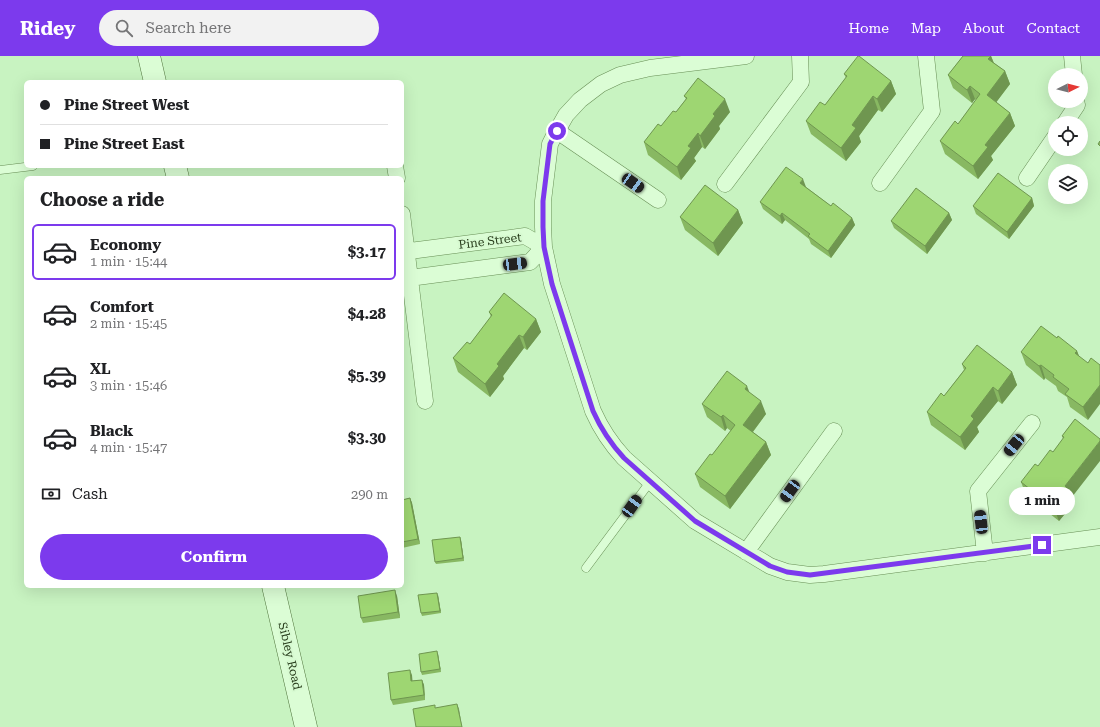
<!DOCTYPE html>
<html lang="en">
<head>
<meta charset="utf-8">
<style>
  body { margin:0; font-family:"Roboto Serif",serif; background:#f2f2f2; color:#202124; height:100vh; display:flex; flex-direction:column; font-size:15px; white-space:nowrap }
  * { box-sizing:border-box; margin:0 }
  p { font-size:13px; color:#757577 }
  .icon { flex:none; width:22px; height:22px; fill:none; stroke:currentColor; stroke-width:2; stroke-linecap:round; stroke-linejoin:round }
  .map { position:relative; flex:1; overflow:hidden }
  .side { position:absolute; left:24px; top:120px; width:380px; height:412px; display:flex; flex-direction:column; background:#fff; border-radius:6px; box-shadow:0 4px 16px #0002 }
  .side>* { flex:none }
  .banner { position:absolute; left:24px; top:24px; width:380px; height:88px; border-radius:6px; box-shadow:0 4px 16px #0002; display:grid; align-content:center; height:88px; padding:0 16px; background:#fff }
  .needle { width:26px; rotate:84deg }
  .fabs { position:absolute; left:1048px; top:12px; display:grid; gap:8px }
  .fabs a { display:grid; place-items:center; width:40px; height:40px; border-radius:50%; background:#fff; box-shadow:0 4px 16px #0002; font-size:20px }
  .end { position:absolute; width:18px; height:18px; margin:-9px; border:5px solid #7c3aed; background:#fff; box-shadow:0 0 0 2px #fff }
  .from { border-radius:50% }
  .bubble { position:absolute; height:28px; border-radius:14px; background:#fff; box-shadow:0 4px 16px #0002; font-size:13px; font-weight:700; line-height:28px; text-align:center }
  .car { position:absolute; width:12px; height:24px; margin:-12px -6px; border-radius:5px; box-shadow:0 0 3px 1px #0007; background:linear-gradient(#222 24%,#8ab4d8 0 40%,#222 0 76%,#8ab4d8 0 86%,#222 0) }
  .banner b { display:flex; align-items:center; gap:14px; height:38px; font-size:15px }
  .banner b+b { border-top:1px solid #e0e0e0 }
  .banner i { width:10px; height:10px; background:#202124 }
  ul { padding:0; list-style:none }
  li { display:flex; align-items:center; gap:12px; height:56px; margin:0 8px 6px; padding:0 8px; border:2px solid transparent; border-radius:6px }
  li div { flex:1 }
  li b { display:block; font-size:15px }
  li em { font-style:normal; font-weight:700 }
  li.current { border-color:#7c3aed }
  li>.icon { width:36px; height:36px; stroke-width:1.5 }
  h2 { padding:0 16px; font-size:18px; line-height:48px }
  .pay { display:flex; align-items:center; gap:10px; height:44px; padding:0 16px; font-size:15px }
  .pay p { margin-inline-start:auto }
  .primary-button { display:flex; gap:8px; margin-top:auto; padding:8px 16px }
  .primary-button a { flex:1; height:46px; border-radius:24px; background:#7c3aed; color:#fff; font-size:16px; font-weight:700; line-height:46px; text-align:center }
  header { display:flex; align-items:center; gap:24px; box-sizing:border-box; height:56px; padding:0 20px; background:#7c3aed; color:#fff }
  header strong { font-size:19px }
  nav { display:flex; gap:22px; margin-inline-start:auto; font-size:14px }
  .search { width:280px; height:36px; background:#f2f2f2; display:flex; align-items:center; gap:10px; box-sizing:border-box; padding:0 14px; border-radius:22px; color:#757577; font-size:15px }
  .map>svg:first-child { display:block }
</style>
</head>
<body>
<header>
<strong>Ridey</strong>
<div class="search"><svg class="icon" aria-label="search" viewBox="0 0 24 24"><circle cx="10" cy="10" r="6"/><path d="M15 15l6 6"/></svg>Search here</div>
<nav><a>Home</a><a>Map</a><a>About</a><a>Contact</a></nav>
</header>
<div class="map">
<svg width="1100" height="671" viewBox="0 0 1100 671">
  <rect width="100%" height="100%" fill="#c8f3c1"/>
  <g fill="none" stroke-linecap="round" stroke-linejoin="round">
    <defs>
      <path id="lane" d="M0,114L33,110
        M586,512L650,426"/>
      <path id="street" d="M746,0L650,12L620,19L601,28L580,44L566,59L553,82L550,88L543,145V171L544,191L552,228L593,355C601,373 611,388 624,402L695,465L770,510L787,516L810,519L824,518L1100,481
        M1072,0L1074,19
        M1065,67L1077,49L1076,45
        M557,75L658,144
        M395,110L397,122
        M1027,122L1055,81
        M880,127L932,55L926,0
        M725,128L801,26L800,0
        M402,158L425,345
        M402,196L525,180L544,191
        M402,223L530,206L544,191
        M746,496L834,375
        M985,497L978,435L1032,367"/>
      <path id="secondary" d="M149,0L155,26
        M175,110L178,122
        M273,530L306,671"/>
    </defs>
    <use href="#lane" stroke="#688f56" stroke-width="9"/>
    <use href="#street" stroke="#688f56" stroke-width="17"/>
    <use href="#secondary" stroke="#4d7139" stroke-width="23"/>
    <use href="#lane" stroke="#dbfdd5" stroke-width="8"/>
    <use href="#street" stroke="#dbfdd5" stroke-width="16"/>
    <use href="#secondary" stroke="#dbfdd5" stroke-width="22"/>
  </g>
  <path fill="#88b862" d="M963,0H991L994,7L1005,15L1010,28L996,46L1010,57L1015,70L991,100L993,104L978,123L945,98L940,85L958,68L976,44L975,43L972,47L953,32L948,19Z
    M844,18L891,25L896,38L882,56L878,54L859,80L861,86L846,105L811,78L806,65L825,49L846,22Z
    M684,40L730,56L719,70L720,73L705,93L702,91L694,102L696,105L681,124L648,99L644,86L661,70L676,56L686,43Z
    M806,131L831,150L852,162L855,169L831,202L811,188L809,183L785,164L782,168L763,153L760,146Z
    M1032,142L1034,150L1009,183L976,158L973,150Z
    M738,154L743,167L718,200L685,174L680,161Z
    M949,157L952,164L927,198L894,172L891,165Z
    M489,256L536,263L541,276L527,294L524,292L503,320L504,323L490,341L458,316L453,302L470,288L491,261Z
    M1077,295L1079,300L1088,364L1070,351L1067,341L1058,335L1056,330L1045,322L1044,324L1026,309L1021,296Z
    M962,308L1012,316L1017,329L1002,348L998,345L977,371L979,376L965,394L931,369L927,356L944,340L964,314Z
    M750,337L766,358L753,376L766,386L771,399L730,453L700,431L695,418L712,399L731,375L727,372L725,375L707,361L702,348Z
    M1075,363L1072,441L1074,447L1059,465L1026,439L1021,426L1053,396L1063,383L1062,380Z
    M410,442L412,447L420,488L402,492V444Z
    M460,481L461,484L464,505L436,508L435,506Z
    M438,539L441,557L422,560L421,557Z
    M397,540L400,562L363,567L361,562Z
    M438,598L441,616L422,619L421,616Z
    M412,619V625L422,624L424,629L425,644L393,649L391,644Z"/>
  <path fill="#6f9650" d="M991,0L996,13L988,3Z
    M1005,15L1010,28L992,52L987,39Z
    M891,25L896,38L882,56L877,43Z
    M970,30L975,43L972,47L967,34Z
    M873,40L878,54L859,80L861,86L846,105L841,92L852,69Z
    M725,43L730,56L719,70L720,73L705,93L700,80L713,58Z
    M1010,57L1015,70L991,100L993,104L978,123L973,110L985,89Z
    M698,77L702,91L694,102L696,105L681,124L677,111L688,90Z
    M803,123L806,131L803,135L800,127Z
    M1032,142L1034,150L1009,183L1007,176Z
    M738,154L743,167L718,200L713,187Z
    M782,157L785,164L782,168L780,160Z
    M949,157L952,164L927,198L925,190Z
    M852,162L855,169L831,202L828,195Z
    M536,263L541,276L527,294L523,281Z
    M519,279L524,292L503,320L504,323L490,341L485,328L497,308Z
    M1077,295L1082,308L1075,297Z
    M1041,309L1045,322L1044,324L1039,310Z
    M1012,316L1017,329L1002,348L998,335Z
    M1100,329V348L1088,364L1083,351Z
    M747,330L752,343L745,333Z
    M993,331L998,345L977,371L979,376L965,394L960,381L971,360Z
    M761,345L766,358L748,382L743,369Z
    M723,359L727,372L725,375L721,361Z
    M1100,385V405L1072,441L1074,447L1059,465L1054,452L1065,430Z
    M766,386L771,399L730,453L725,440Z
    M410,442L412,447L420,488L418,483Z
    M460,481L461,484L464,505L463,502Z
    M395,534L397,540L400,562L398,556Z
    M437,537L438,539L441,557L440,555Z
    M437,595L438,598L441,616L440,613Z
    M410,614L412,619L413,631L411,625Z
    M422,624L424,629L425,644L424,639Z
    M457,648L459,653L462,671Z"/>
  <path fill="#9ed672" stroke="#6f9650" d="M858,0H859L891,25L877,43L873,40L852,69L856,72L841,92L806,65L820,46L825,49L847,20L844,18Z
    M963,0H991L988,3L1005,15L987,39L1010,57L985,89L988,91L973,110L940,85L955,65L958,68L980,38L970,30L967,34L948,19Z
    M698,22L725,43L713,58L715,60L700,80L698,77L688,90L691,92L677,111L644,86L658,68L661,70L673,55L676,56L687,42L684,40Z
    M1100,85V90L1098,88Z
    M786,111L803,123L800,127L831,150L833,147L852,162L828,195L808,180L810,178L782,157L780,160L760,146Z
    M998,117L1032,142L1007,176L973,150Z
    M705,129L738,154L713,187L680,161Z
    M916,132L949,157L925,190L891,165Z
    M504,237L536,263L523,281L519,279L497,308L499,310L485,328L453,302L467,286L470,288L492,259L489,256Z
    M1041,270L1057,282L1058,280L1077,295L1075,297L1088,307L1091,302L1100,309V329L1083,351L1065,338L1069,333L1053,321L1054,319L1041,309L1039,310L1021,296Z
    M977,289L1012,316L998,335L993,331L971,360L974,363L960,381L927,356L941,337L944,340L966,312L962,308Z
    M727,315L747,330L745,333L761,345L743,369L766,386L725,440L695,418L710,398L712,399L735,369L723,359L721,361L702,348Z
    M1075,363L1100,383V385L1065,430L1069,434L1054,452L1021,426L1035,408L1038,410L1050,394L1053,396L1064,381L1062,380Z
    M410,442L418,483L402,486V444Z
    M460,481L463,502L435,506L432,484Z
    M395,534L398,556L361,562L358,540Z
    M437,537L440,555L421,557L418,539Z
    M437,595L440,613L421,616L419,598Z
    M410,614L411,625L422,624L424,639L391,644L388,617Z
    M457,648L462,671H416L413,653L435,649V652Z"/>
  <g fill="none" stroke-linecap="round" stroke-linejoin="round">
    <path stroke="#7c3aed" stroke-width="5" d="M557,75L550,88L543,145V171L544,191L552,228L593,355C601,373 611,388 624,402L695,465L770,510L787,516L810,519L1042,489"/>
  </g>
  <g text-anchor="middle" stroke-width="4" stroke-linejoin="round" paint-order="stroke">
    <g font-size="12" fill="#283d1c" stroke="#d7fad1">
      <text transform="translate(490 185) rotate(-7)" y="4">Pine Street</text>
      <text transform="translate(290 600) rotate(77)" y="4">Sibley Road</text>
    </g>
  </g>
</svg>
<div class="fabs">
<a><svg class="needle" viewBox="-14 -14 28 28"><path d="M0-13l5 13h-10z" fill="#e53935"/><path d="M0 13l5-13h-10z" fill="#757577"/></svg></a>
<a><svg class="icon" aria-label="locate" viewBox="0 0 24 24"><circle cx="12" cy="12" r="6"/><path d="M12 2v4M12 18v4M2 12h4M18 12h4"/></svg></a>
<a><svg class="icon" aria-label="layers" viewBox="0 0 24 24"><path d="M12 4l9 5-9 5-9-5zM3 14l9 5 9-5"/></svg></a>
</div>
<i class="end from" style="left:557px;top:75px"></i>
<i class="end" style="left:1042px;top:489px"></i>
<div class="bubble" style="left:1009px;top:431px;width:66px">1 min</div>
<i class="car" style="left:633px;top:127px;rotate:125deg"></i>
<i class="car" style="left:515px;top:208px;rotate:83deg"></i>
<i class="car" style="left:1014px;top:389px;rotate:219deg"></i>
<i class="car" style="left:790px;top:435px;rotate:216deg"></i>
<i class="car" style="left:632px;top:450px;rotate:36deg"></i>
<i class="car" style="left:981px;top:466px;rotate:353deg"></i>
<div class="banner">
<b><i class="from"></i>Pine Street West</b>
<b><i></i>Pine Street East</b>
</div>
<section class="side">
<h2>Choose a ride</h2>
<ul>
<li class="current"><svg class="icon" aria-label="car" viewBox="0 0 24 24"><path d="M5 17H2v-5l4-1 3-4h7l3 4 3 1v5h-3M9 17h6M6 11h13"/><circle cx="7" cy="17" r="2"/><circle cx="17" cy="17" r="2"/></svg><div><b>Economy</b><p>1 min · 15:44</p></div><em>$3.17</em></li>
<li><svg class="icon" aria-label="car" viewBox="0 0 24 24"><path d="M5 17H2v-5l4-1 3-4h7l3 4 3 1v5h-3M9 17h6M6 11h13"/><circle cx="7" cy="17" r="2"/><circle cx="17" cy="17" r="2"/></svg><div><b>Comfort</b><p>2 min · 15:45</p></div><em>$4.28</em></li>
<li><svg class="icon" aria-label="car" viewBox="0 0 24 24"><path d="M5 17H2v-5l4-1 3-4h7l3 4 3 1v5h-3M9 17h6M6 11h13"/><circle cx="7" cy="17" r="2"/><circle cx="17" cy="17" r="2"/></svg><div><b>XL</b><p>3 min · 15:46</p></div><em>$5.39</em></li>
<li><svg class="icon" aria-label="car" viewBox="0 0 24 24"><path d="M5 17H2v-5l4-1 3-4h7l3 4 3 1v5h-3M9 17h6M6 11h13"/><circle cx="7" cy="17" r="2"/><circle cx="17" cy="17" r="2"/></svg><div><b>Black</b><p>4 min · 15:47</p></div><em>$3.30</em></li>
</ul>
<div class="pay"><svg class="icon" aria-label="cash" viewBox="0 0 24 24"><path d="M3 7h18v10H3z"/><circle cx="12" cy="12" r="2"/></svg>Cash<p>290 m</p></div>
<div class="primary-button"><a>Confirm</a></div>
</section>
</div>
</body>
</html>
